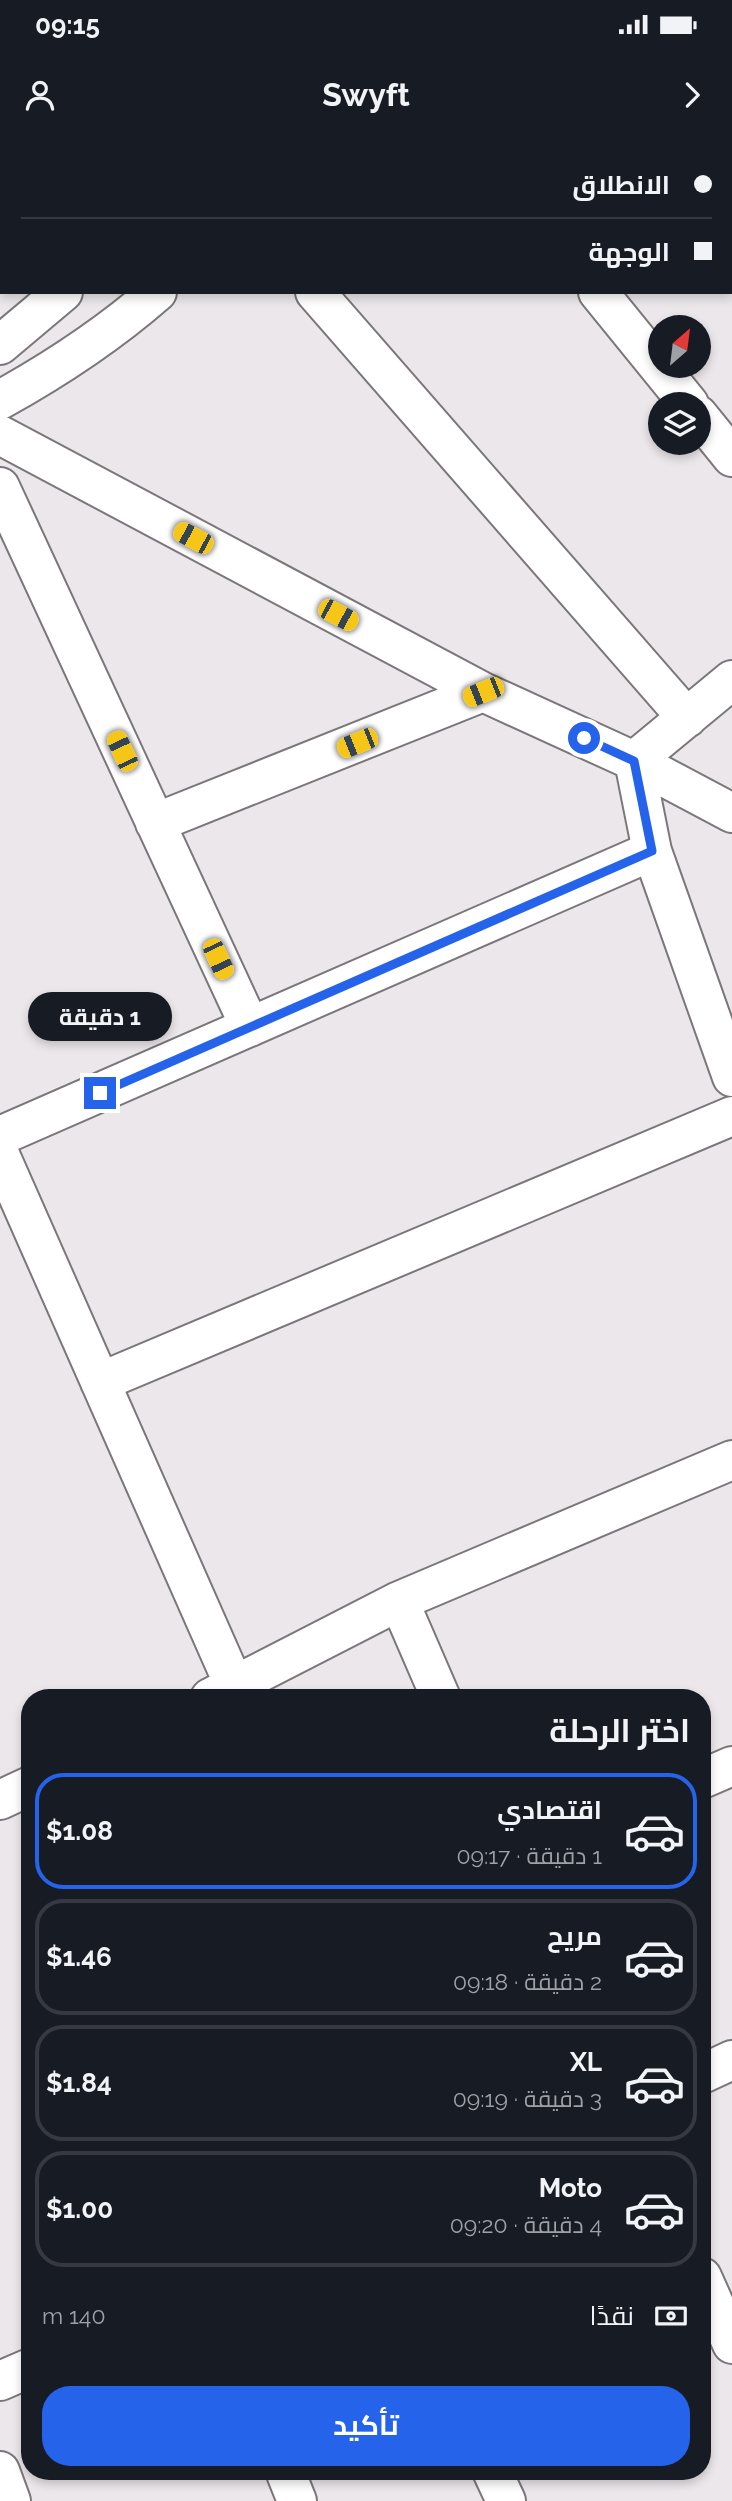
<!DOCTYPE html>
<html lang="ar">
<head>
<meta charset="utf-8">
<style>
  body { margin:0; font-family:Raleway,Cairo,sans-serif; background:#20242c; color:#f1f3f6; direction:rtl; height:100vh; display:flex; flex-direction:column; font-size:26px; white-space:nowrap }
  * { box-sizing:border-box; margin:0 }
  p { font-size:23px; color:#9ea1a6 }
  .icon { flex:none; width:38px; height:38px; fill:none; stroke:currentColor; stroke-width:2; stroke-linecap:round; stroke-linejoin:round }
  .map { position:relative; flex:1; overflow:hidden; direction:ltr }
  .sheet { position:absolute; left:21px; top:1549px; width:690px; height:791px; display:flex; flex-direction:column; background:#171b24; border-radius:28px; box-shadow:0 4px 10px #0003; direction:rtl }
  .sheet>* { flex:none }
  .guide { position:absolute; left:0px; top:0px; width:733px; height:154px; box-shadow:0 4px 10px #0003; direction:rtl; display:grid; align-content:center; height:154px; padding:0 21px; background:#171b24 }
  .needle { width:46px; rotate:28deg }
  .buttons { position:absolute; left:648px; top:175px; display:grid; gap:14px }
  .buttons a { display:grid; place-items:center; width:63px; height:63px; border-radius:50%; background:#171b24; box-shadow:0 4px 10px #0003; font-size:35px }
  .end { position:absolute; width:32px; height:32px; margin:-16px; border:9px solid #2563eb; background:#fff; box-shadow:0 0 0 4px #fff }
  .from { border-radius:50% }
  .bubble { position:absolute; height:49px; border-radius:24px; background:#171b24; box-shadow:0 4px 10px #0003; font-size:23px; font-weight:700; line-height:49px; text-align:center; direction:rtl }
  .car { position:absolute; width:21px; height:42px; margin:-21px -10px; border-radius:9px; box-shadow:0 0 5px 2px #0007; background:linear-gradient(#f5c518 24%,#345 0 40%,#f5c518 0 76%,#345 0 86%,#f5c518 0) }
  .guide b { display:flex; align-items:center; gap:24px; height:66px; font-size:26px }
  .guide b+b { border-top:2px solid #363941 }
  .guide i { width:18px; height:18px; background:#f1f3f6 }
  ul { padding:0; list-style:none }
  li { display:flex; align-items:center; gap:21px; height:116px; margin:0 14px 10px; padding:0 7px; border:4px solid #363941; border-radius:28px }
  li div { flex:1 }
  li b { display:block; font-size:26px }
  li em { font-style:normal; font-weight:700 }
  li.current { border-color:#2563eb }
  li>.icon { width:63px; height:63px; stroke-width:1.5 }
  h2 { padding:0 21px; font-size:32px; line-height:84px }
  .pay { display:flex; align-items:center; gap:18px; height:77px; padding:0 21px; font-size:26px }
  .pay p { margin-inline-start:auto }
  .button { display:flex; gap:14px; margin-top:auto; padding:14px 21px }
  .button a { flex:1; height:80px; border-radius:28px; background:#2563eb; color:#fff; font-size:28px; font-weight:700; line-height:80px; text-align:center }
  .status { display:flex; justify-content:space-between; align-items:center; height:49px; padding:0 35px; background:#171b24; direction:ltr }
  .status svg { height:19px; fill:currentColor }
  header { display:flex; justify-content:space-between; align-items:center; height:91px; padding:0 21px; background:#171b24; font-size:32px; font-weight:700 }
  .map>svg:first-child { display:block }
</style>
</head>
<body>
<div class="status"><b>09:15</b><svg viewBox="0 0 49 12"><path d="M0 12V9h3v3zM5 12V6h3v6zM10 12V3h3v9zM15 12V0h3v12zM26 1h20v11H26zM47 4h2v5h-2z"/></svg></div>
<header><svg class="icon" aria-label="forward" viewBox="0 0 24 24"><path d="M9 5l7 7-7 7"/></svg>Swyft<svg class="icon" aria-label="person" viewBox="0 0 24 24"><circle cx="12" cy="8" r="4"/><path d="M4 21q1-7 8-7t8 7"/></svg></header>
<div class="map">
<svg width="732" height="2361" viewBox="0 0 732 2361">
  <rect width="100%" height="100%" fill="#ece7eb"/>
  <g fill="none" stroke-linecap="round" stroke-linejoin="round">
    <defs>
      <path id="minor" d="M475,0L476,2
        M719,2L721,0
        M315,152L687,578
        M598,152L689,264
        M698,275L732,317
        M0,295L483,552L634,621L732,673
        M0,347L250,887
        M732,540L634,621L652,711L732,937
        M155,683L483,552
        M0,996L652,711
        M0,1015L234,1545
        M100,1242L732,976
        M399,1461L441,1558
        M210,1558L399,1461L732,1320
        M702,1639L732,1626
        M0,1660L30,1646
        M702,1934L732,1920
        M702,2137L732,2204
        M0,2241L30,2228
        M0,2331L11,2361
        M285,2331L297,2361
        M492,2331L506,2361"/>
      <path id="tertiary" d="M339,2L342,0
        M0,260C56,229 109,194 157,152"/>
      <path id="trunk" d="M87,2L89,0
        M248,2L250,0
        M0,74L2,73
        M0,205L63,152"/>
    </defs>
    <use href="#minor" stroke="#7b767a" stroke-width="42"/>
    <use href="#tertiary" stroke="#7b767a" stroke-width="42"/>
    <use href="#trunk" stroke="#7b767a" stroke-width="42"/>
    <use href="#minor" stroke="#fff" stroke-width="38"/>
    <use href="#tertiary" stroke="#fff" stroke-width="38"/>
    <use href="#trunk" stroke="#fff" stroke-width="38"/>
  </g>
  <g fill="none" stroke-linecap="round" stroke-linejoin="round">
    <path stroke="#2563eb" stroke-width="9" d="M100,953L652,711L634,621L584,598"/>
  </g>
</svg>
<div class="buttons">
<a><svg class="needle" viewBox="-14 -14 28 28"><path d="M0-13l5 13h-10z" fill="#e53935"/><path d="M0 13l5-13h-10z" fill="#9ea1a6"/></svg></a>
<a><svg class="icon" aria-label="layers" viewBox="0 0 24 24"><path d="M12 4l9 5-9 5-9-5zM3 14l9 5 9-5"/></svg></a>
</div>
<i class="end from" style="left:584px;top:598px"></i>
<i class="end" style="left:100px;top:953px"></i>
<div class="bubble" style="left:28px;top:852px;width:144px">1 دقيقة</div>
<i class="car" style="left:193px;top:398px;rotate:298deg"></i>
<i class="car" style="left:338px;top:475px;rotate:118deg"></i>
<i class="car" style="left:483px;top:552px;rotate:248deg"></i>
<i class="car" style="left:357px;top:603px;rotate:248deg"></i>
<i class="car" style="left:122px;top:611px;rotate:335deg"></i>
<i class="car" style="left:218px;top:819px;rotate:155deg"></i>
<div class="guide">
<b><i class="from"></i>الانطلاق</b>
<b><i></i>الوجهة</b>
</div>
<section class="sheet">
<h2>اختر الرحلة</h2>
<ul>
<li class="current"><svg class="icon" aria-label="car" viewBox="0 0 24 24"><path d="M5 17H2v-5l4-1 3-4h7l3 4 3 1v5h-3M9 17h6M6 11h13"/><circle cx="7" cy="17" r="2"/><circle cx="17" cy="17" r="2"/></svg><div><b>اقتصادي</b><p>1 دقيقة · 09:17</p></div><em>$1.08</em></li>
<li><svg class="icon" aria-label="car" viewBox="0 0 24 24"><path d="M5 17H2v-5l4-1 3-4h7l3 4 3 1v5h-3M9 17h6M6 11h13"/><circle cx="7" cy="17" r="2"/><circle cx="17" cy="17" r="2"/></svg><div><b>مريح</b><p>2 دقيقة · 09:18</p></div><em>$1.46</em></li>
<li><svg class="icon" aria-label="car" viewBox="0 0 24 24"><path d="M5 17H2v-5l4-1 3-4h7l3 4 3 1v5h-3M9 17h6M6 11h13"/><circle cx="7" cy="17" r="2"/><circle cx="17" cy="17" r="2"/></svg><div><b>XL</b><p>3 دقيقة · 09:19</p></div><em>$1.84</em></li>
<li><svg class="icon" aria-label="car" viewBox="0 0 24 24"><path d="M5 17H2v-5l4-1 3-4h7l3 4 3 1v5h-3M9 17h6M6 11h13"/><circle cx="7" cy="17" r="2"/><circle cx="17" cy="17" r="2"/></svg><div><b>Moto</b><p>4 دقيقة · 09:20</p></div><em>$1.00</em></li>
</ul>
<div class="pay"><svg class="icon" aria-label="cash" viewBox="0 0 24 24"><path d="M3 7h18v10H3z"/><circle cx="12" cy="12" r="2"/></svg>نقدًا<p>140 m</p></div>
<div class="button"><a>تأكيد</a></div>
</section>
</div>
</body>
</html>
